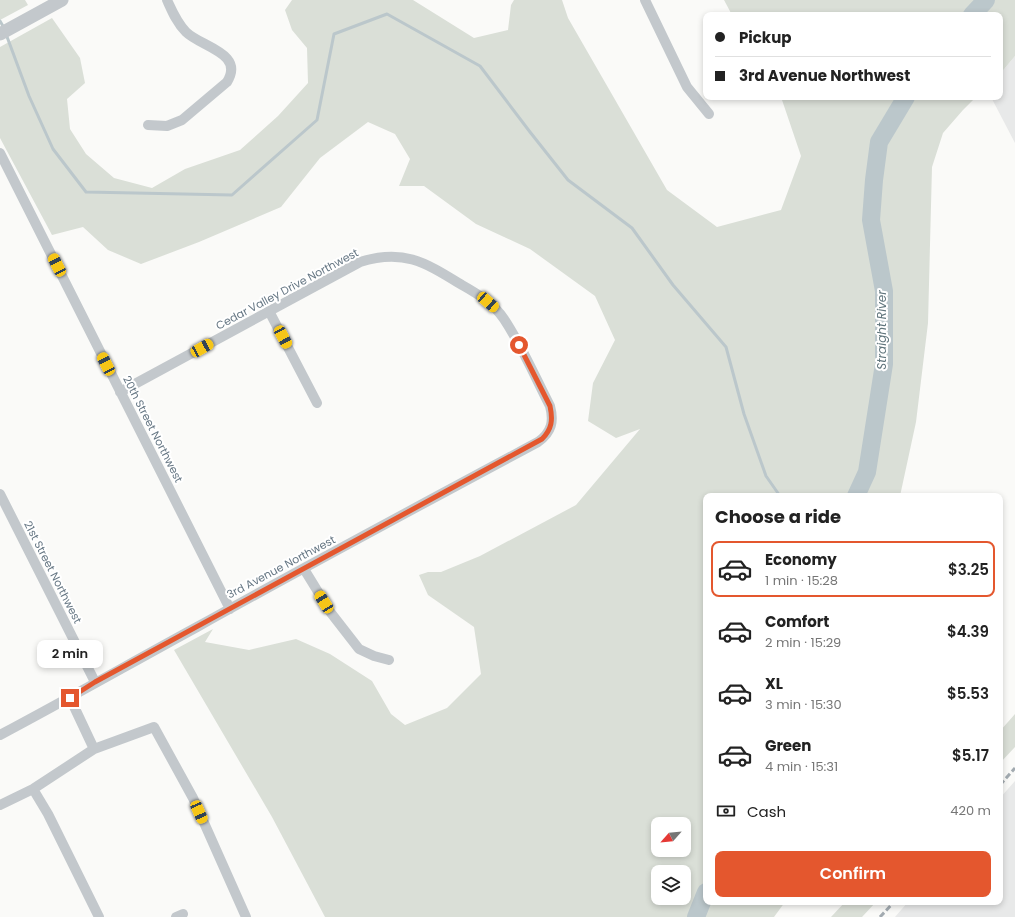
<!DOCTYPE html>
<html lang="en">
<head>
<meta charset="utf-8">
<style>
  body { margin:0; font-family:Poppins,sans-serif; background:#f2f2f2; color:#222; height:100vh; display:flex; flex-direction:column; font-size:15px; white-space:nowrap }
  * { box-sizing:border-box; margin:0 }
  p { font-size:13px; color:#767676 }
  .icon { flex:none; width:22px; height:22px; fill:none; stroke:currentColor; stroke-width:2; stroke-linecap:round; stroke-linejoin:round }
  .map { position:relative; flex:1; overflow:hidden }
  .details { position:absolute; left:703px; top:493px; width:300px; height:412px; display:flex; flex-direction:column; background:#fff; border-radius:8px; box-shadow:0 2px 6px #0003 }
  .details>* { flex:none }
  .banner { position:absolute; left:703px; top:12px; width:300px; height:88px; border-radius:8px; box-shadow:0 2px 6px #0003; display:grid; align-content:center; height:88px; padding:0 12px; background:#fff }
  .needle { width:26px; rotate:243deg }
  .fabs { position:absolute; left:651px; top:817px; display:grid; gap:8px }
  .fabs a { display:grid; place-items:center; width:40px; height:40px; border-radius:8px; background:#fff; box-shadow:0 2px 6px #0003; font-size:20px }
  .end { position:absolute; width:18px; height:18px; margin:-9px; border:5px solid #e4572e; background:#fff; box-shadow:0 0 0 2px #fff }
  .from { border-radius:50% }
  .bubble { position:absolute; height:28px; border-radius:8px; background:#fff; box-shadow:0 2px 6px #0003; font-size:13px; font-weight:600; line-height:28px; text-align:center }
  .car { position:absolute; width:12px; height:24px; margin:-12px -6px; border-radius:5px; box-shadow:0 0 3px 1px #0007; background:linear-gradient(#f5c518 24%,#345 0 40%,#f5c518 0 76%,#345 0 86%,#f5c518 0) }
  .banner b { display:flex; align-items:center; gap:14px; height:38px; font-size:15px }
  .banner b+b { border-top:1px solid #e0e0e0 }
  .banner i { width:10px; height:10px; background:#222 }
  ul { padding:0; list-style:none }
  li { display:flex; align-items:center; gap:12px; height:56px; margin:0 8px 6px; padding:0 4px; border:2px solid transparent; border-radius:8px }
  li div { flex:1 }
  li b { display:block; font-size:15px }
  li em { font-style:normal; font-weight:600 }
  li.selected { border-color:#e4572e }
  li>.icon { width:36px; height:36px; stroke-width:1.5 }
  h2 { padding:0 12px; font-size:18px; line-height:48px }
  .pay { display:flex; align-items:center; gap:10px; height:44px; padding:0 12px; font-size:15px }
  .pay p { margin-inline-start:auto }
  .primary-button { display:flex; gap:8px; margin-top:auto; padding:8px 12px }
  .primary-button a { flex:1; height:46px; border-radius:8px; background:#e4572e; color:#fff; font-size:16px; font-weight:600; line-height:46px; text-align:center }
  .map>svg:first-child { display:block }
</style>
</head>
<body>
<div class="map">
<svg width="1015" height="917" viewBox="0 0 1015 917">
  <rect width="100%" height="100%" fill="#fafaf8"/>
  <path fill="#e8e9e9" d="M1015,56V143L991,97H1000V74Z
    M1015,781V917H895L908,902H1000V798Z"/>
  <path fill="#dadfd7" fill-rule="evenodd" d="M0,0H25L28,5L0,20Z
    M292,0H413L474,38L508,30L511,5L514,0H562L568,18L667,190L717,227L781,210L801,156L781,97H976L963,110L943,133L932,167L928,323L916,422L900,496H706V902H785L774,917H325L272,817L174,650L213,629L205,642L249,650L296,639L330,654L372,681L391,714L405,725L447,708L481,674L474,627L428,595L419,575L428,572H441L480,556L576,505L640,429L616,438L588,421L593,383L615,340L595,296L530,249L476,224L424,186H399L410,159L395,134L368,122L320,158L281,207L199,242L141,264L108,250L83,227L52,235L0,138V47L52,18L80,58L85,83L67,99L70,129L86,154L114,178L152,188L185,169L240,150L278,116L308,83L307,48L292,30L285,10ZM658,824H684V850H658ZM658,872H684V898H658Z
    M724,0H1015V56L1000,74V15H732Z
    M1015,714V747L1000,763V731Z
    M845,902H876L862,917H831Z"/>
  <g fill="none" stroke-linecap="round" stroke-linejoin="round">
    <path stroke="#bbc7cb" stroke-width="3" d="M0,21L4,28
      M6,34L29,96L53,149L86,192L232,195L317,120L334,34L387,14L480,66L530,132L568,180L632,228L673,285L726,347L744,414L766,476L780,496"/>
    <path stroke="#bbc7cb" stroke-width="18" d="M972,15L986,0
      M856,496L867,472L884,364V291L871,220L874,180L879,142L906,97
      M696,917L706,892"/>
    <path stroke="#c3c8cc" stroke-width="10" d="M645,0L687,87L709,114
      M148,125L167,126L182,120L227,82C245,53 201,47 186,32C177,23 172,11 167,0
      M0,153L230,609
      M269,311L317,403
      M0,494L95,682
      M304,569L331,613L359,649L374,656L389,660
      M70,698L94,749
      M0,735C66,700 131,663 197,627C310,564 424,503 538,442C552,432 554,421 550,406C535,377 522,346 504,319C494,304 478,294 462,285C426,263 404,248 360,262L120,392
      M33,789L48,814L99,917
      M0,805L33,789L94,749L154,727L193,798L246,917
      M176,917L183,914"/>
    <path stroke="#c3c8cc" stroke-width="13" d="M0,34L62,0"/>
    <path stroke="#a2aab0" stroke-width="3" stroke-dasharray="6 3" stroke-linecap="butt" d="M1000,785L1015,768
      M880,917L894,902"/>
  </g>
  <g fill="none" stroke-linecap="round" stroke-linejoin="round">
    <path stroke="#e4572e" stroke-width="5" d="M70,698L95,682L542,439C552,429 553,420 550,406L519,345"/>
  </g>
  <g text-anchor="middle" stroke-width="4" stroke-linejoin="round" paint-order="stroke">
    <g font-size="11" fill="#657683" stroke="#fff">
      <text transform="translate(287 289) rotate(-28)" y="4">Cedar Valley Drive Northwest</text>
      <text transform="translate(153 429) rotate(63)" y="4">20th Street Northwest</text>
      <text transform="translate(281 567) rotate(-28)" y="4">3rd Avenue Northwest</text>
      <text transform="translate(53 572) rotate(63)" y="4">21st Street Northwest</text>
    </g>
    <g font-size="12" font-style="italic" fill="#60757c" stroke="#fff">
      <text transform="translate(882 330) rotate(-90)" y="4">Straight River</text>
    </g>
  </g>
</svg>
<div class="fabs">
<a><svg class="needle" viewBox="-14 -14 28 28"><path d="M0-13l5 13h-10z" fill="#e53935"/><path d="M0 13l5-13h-10z" fill="#767676"/></svg></a>
<a><svg class="icon" aria-label="layers" viewBox="0 0 24 24"><path d="M12 4l9 5-9 5-9-5zM3 14l9 5 9-5"/></svg></a>
</div>
<i class="end from" style="left:519px;top:345px"></i>
<i class="end" style="left:70px;top:698px"></i>
<div class="bubble" style="left:37px;top:640px;width:66px">2 min</div>
<i class="car" style="left:57px;top:265px;rotate:333deg"></i>
<i class="car" style="left:488px;top:302px;rotate:131deg"></i>
<i class="car" style="left:283px;top:337px;rotate:152deg"></i>
<i class="car" style="left:202px;top:348px;rotate:61deg"></i>
<i class="car" style="left:106px;top:364px;rotate:333deg"></i>
<i class="car" style="left:324px;top:602px;rotate:328deg"></i>
<i class="car" style="left:199px;top:812px;rotate:156deg"></i>
<div class="banner">
<b><i class="from"></i>Pickup</b>
<b><i></i>3rd Avenue Northwest</b>
</div>
<section class="details">
<h2>Choose a ride</h2>
<ul>
<li class="selected"><svg class="icon" aria-label="car" viewBox="0 0 24 24"><path d="M5 17H2v-5l4-1 3-4h7l3 4 3 1v5h-3M9 17h6M6 11h13"/><circle cx="7" cy="17" r="2"/><circle cx="17" cy="17" r="2"/></svg><div><b>Economy</b><p>1 min · 15:28</p></div><em>$3.25</em></li>
<li><svg class="icon" aria-label="car" viewBox="0 0 24 24"><path d="M5 17H2v-5l4-1 3-4h7l3 4 3 1v5h-3M9 17h6M6 11h13"/><circle cx="7" cy="17" r="2"/><circle cx="17" cy="17" r="2"/></svg><div><b>Comfort</b><p>2 min · 15:29</p></div><em>$4.39</em></li>
<li><svg class="icon" aria-label="car" viewBox="0 0 24 24"><path d="M5 17H2v-5l4-1 3-4h7l3 4 3 1v5h-3M9 17h6M6 11h13"/><circle cx="7" cy="17" r="2"/><circle cx="17" cy="17" r="2"/></svg><div><b>XL</b><p>3 min · 15:30</p></div><em>$5.53</em></li>
<li><svg class="icon" aria-label="car" viewBox="0 0 24 24"><path d="M5 17H2v-5l4-1 3-4h7l3 4 3 1v5h-3M9 17h6M6 11h13"/><circle cx="7" cy="17" r="2"/><circle cx="17" cy="17" r="2"/></svg><div><b>Green</b><p>4 min · 15:31</p></div><em>$5.17</em></li>
</ul>
<div class="pay"><svg class="icon" aria-label="cash" viewBox="0 0 24 24"><path d="M3 7h18v10H3z"/><circle cx="12" cy="12" r="2"/></svg>Cash<p>420 m</p></div>
<div class="primary-button"><a>Confirm</a></div>
</section>
</div>
</body>
</html>
